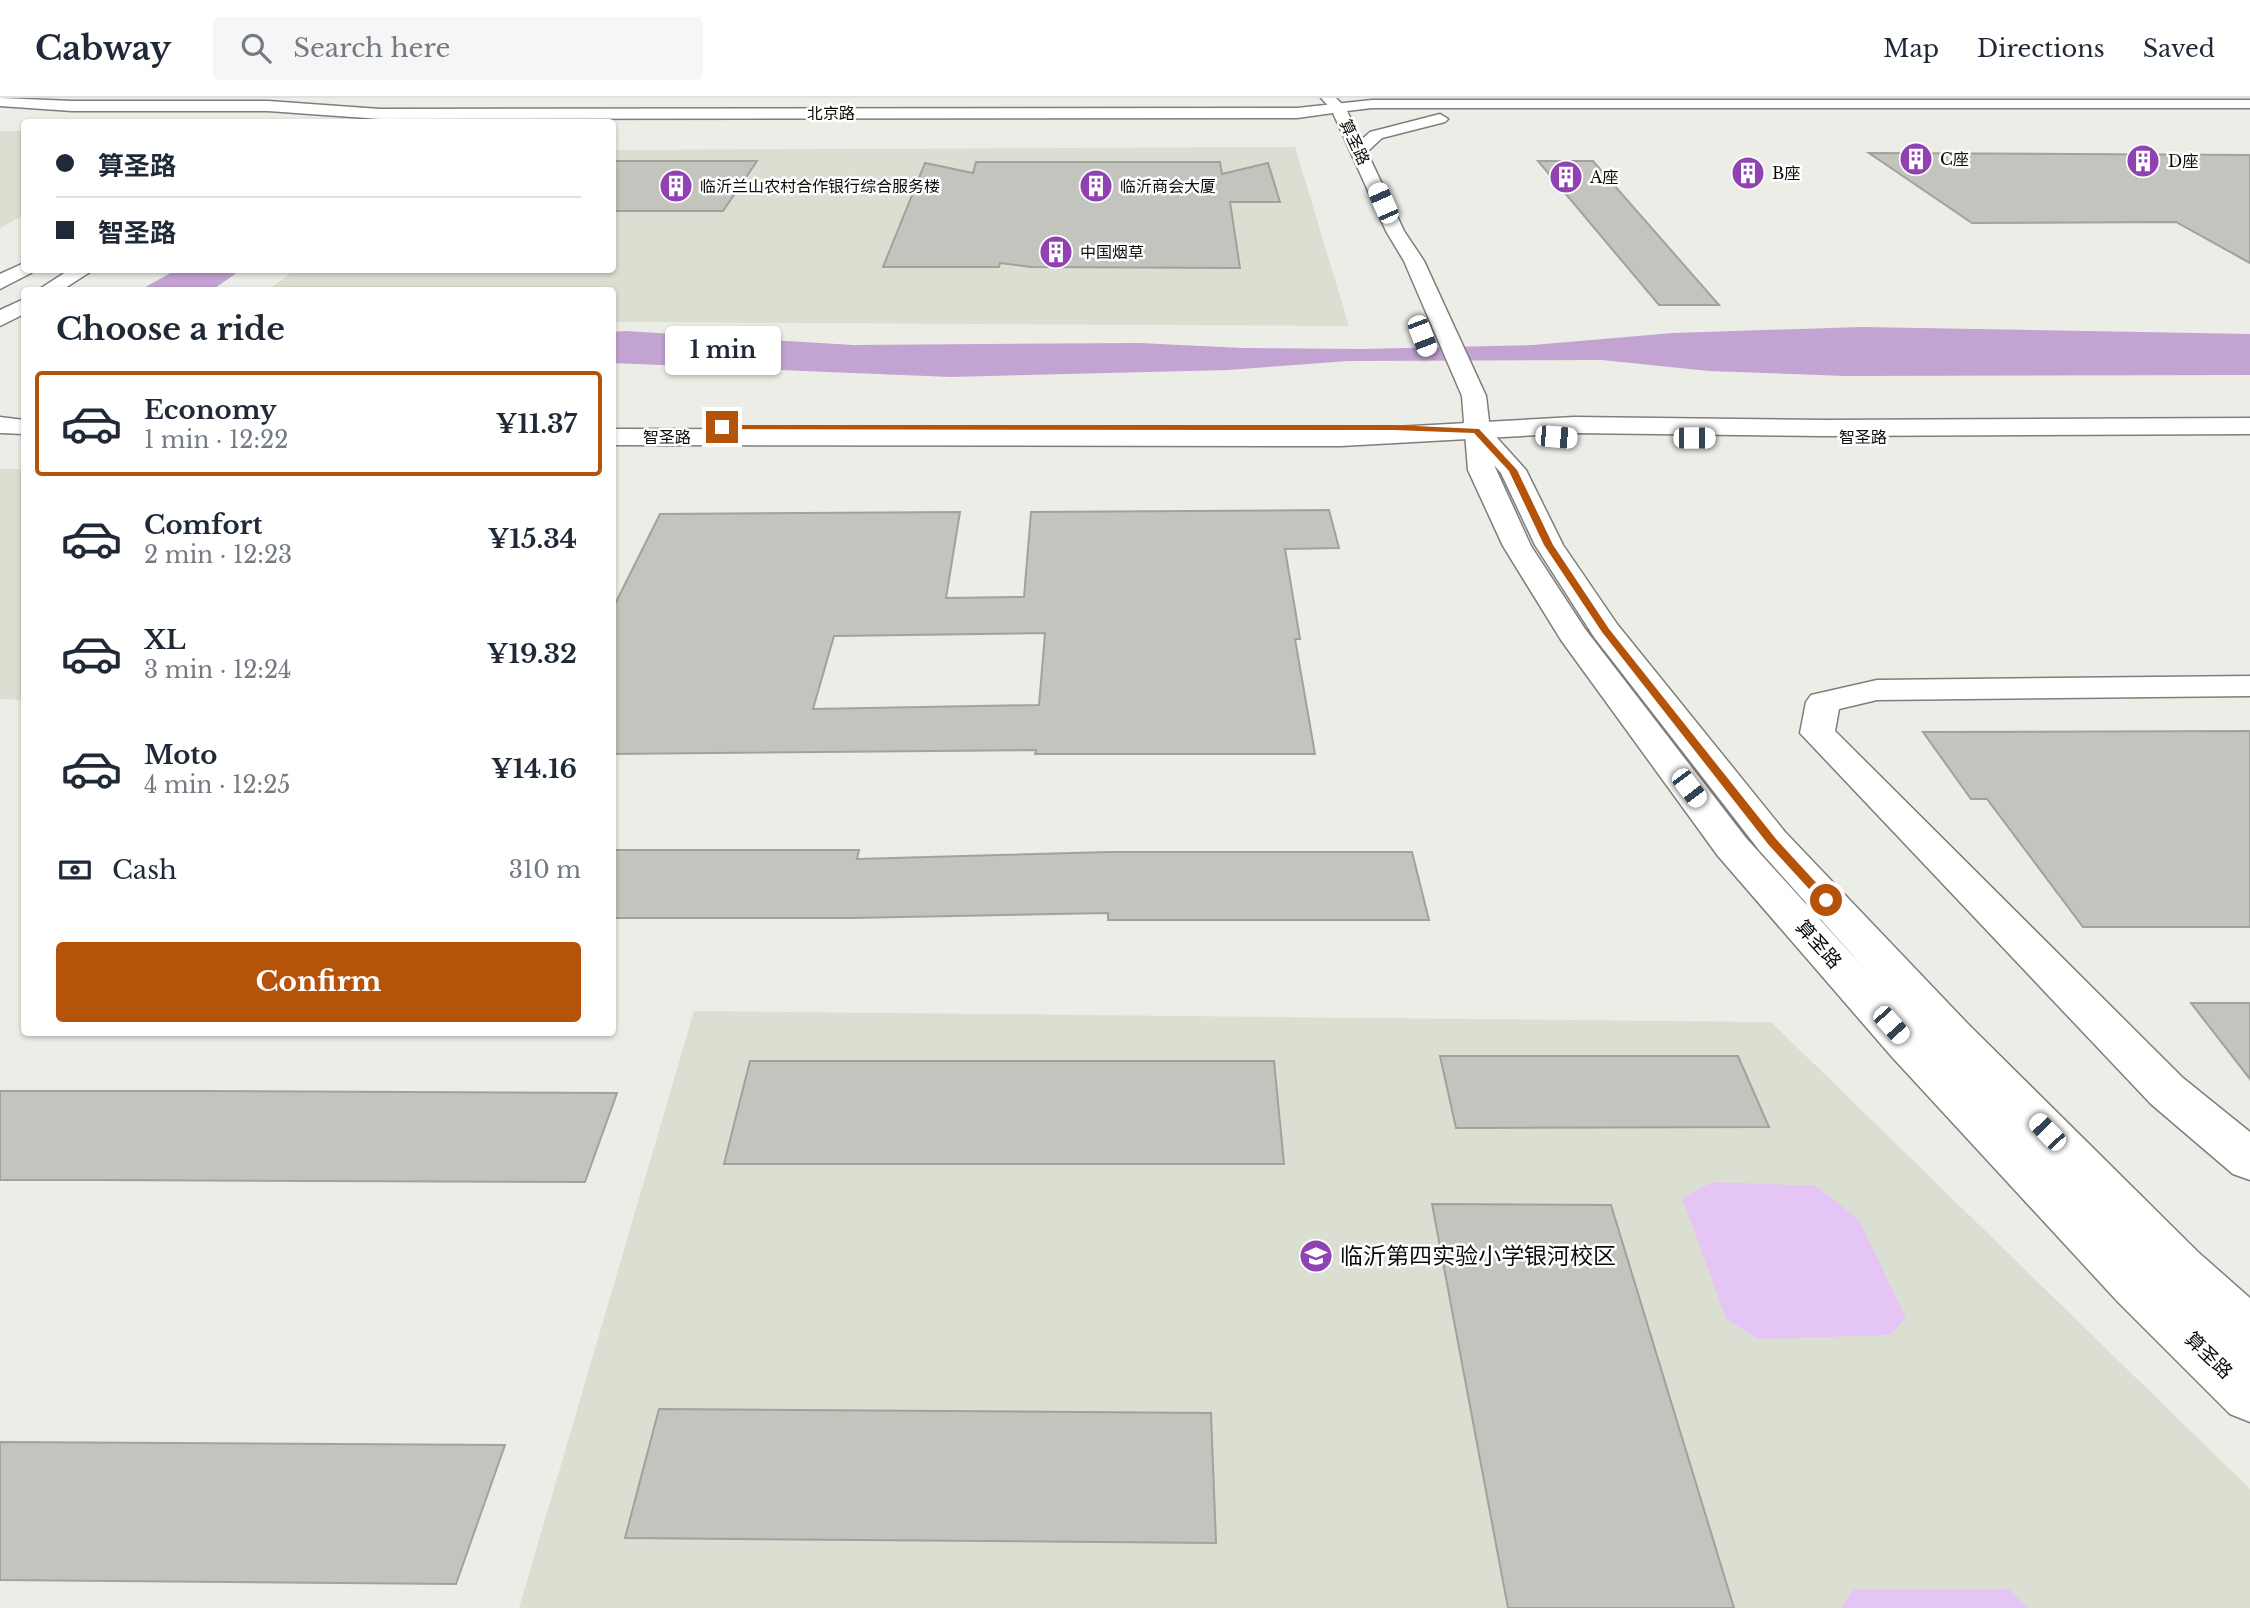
<!DOCTYPE html>
<html lang="en">
<head>
<meta charset="utf-8">
<style>
  body { margin:0; font-family:"Libre Baskerville","Noto Sans SC",serif; background:#f6f6f7; color:#1f2937; height:100vh; display:flex; flex-direction:column; font-size:26px; white-space:nowrap }
  * { box-sizing:border-box; margin:0 }
  p { font-size:23px; color:#747a83 }
  .icon { flex:none; width:38px; height:38px; fill:none; stroke:currentColor; stroke-width:2; stroke-linecap:round; stroke-linejoin:round }
  .map { position:relative; flex:1; overflow:hidden }
  .sheet { position:absolute; left:21px; top:189px; width:595px; height:749px; display:flex; flex-direction:column; background:#fff; border-radius:7px; box-shadow:0 2px 5px #0004 }
  .sheet>* { flex:none }
  .banner { position:absolute; left:21px; top:21px; width:595px; height:154px; border-radius:7px; box-shadow:0 2px 5px #0004; display:grid; align-content:center; height:154px; padding:0 35px; background:#fff }
  .end { position:absolute; width:32px; height:32px; margin:-16px; border:9px solid #b45309; background:#fff; box-shadow:0 0 0 4px #fff }
  .from { border-radius:50% }
  .bubble { position:absolute; height:49px; border-radius:7px; background:#fff; box-shadow:0 2px 5px #0004; font-size:23px; font-weight:700; line-height:49px; text-align:center }
  .car { position:absolute; width:21px; height:42px; margin:-21px -10px; border-radius:9px; box-shadow:0 0 5px 2px #0007; background:linear-gradient(#fff 24%,#345 0 40%,#fff 0 76%,#345 0 86%,#fff 0) }
  .banner b { display:flex; align-items:center; gap:24px; height:66px; font-size:26px }
  .banner b+b { border-top:2px solid #e0e1e3 }
  .banner i { width:18px; height:18px; background:#1f2937 }
  ul { padding:0; list-style:none }
  li { display:flex; align-items:center; gap:21px; height:105px; margin:0 14px 10px; padding:0 21px; border:4px solid transparent; border-radius:7px }
  li div { flex:1 }
  li b { display:block; font-size:26px }
  li em { font-style:normal; font-weight:700 }
  li.selected { border-color:#b45309 }
  li>.icon { width:63px; height:63px; stroke-width:1.5 }
  h2 { padding:0 35px; font-size:32px; line-height:84px }
  .pay { display:flex; align-items:center; gap:18px; height:77px; padding:0 35px; font-size:26px }
  .pay p { margin-inline-start:auto }
  .button { display:flex; gap:14px; margin-top:auto; padding:14px 35px }
  .button a { flex:1; height:80px; border-radius:7px; background:#b45309; color:#fff; font-size:28px; font-weight:700; line-height:80px; text-align:center }
  header { display:flex; align-items:center; gap:42px; box-sizing:border-box; height:98px; padding:0 35px; background:#fff; border-bottom:2px solid #e0e1e3 }
  header strong { font-size:33px }
  nav { display:flex; gap:38px; margin-inline-start:auto; font-size:24px }
  .search { width:490px; height:63px; background:#f6f6f7; display:flex; align-items:center; gap:18px; box-sizing:border-box; padding:0 24px; border-radius:7px; color:#747a83; font-size:26px }
  .map>svg:first-child { display:block }
</style>
</head>
<body>
<header>
<strong>Cabway</strong>
<div class="search"><svg class="icon" aria-label="search" viewBox="0 0 24 24"><circle cx="10" cy="10" r="6"/><path d="M15 15l6 6"/></svg>Search here</div>
<nav><a>Map</a><a>Directions</a><a>Saved</a></nav>
</header>
<div class="map">
<svg width="2250" height="1510" viewBox="0 0 2250 1510">
  <rect width="100%" height="100%" fill="#ebede6"/>
  <path fill="#dbdfd2" d="M0,33H24V117L0,130Z
    M1295,49L1349,228L613,224L612,192H268L295,172H612L613,52Z
    M0,371H24V602L0,601Z
    M694,913L1771,924L2250,1391V1510H519Z"/>
  <path fill="#e5c5f5" d="M1712,1084L1816,1088L1859,1122L1906,1220L1890,1237L1758,1241L1726,1221L1682,1100Z
    M1853,1491L2010,1492L2028,1510H1841Z"/>
  <path fill="#c2a3d1" d="M176,172H241L212,192H140Z
    M1861,229L2250,236V277L1845,278L1709,273L1602,262L1348,263L1228,272L951,279L613,265V234L626,233L853,247L1139,245L1242,250L1361,251L1533,247L1673,235Z"/>
  <path fill="#c3c4be" stroke="#a0a29c" stroke-width="2" fill-rule="evenodd" d="M1869,55L2250,57V165L2176,124L1972,125Z
    M612,63H757L723,113H612Z
    M1538,63H1593L1719,207H1659Z
    M976,64H1220L1222,76L1268,65L1280,104H1230L1240,170L1031,169L1000,165L999,169H883L925,65L973,75Z
    M1329,412L1339,450L1285,451L1300,541H1295L1315,656H1035L1036,652L612,656V512L660,416L960,414L946,500L1024,499L1031,414ZM1045,535L1039,607L813,611L834,538Z
    M2250,633V829H2083L1987,701H1971L1923,634Z
    M612,752H859L857,761L1109,754H1412L1429,822H1108V815L850,820H612Z
    M2191,905H2250V981Z
    M1440,958H1738L1769,1029L1456,1030Z
    M750,963H1274L1284,1066H724Z
    M0,993H199L617,995L585,1084L102,1082H0Z
    M1432,1106L1611,1107L1734,1510H1508Z
    M659,1311L1211,1315L1216,1445L625,1440Z
    M0,1344L505,1347L456,1486L0,1482Z"/>
  <g fill="none" stroke-linecap="round" stroke-linejoin="round">
    <defs>
      <path id="minor" d="M1321,0H1336L1346,10L1338,15L1333,13Z
        M1574,319L1824,322L2250,320V336L1824,338L1574,335L1341,348L612,347V331L1341,332Z
        M2250,578V598L1877,602L1839,611L1835,633L2183,980L2250,1034V1082L2233,1076L2151,1006L1800,635L1806,604L1811,597L1877,582Z"/>
      <path id="major" d="M0,0L72,3H268L380,11L1297,10L1372,2H2250V10H1372L1347,13L1361,42L1370,34L1440,16L1448,21L1445,24L1382,40L1367,54L1404,133L1424,163L1486,298L1490,332L1526,372L1563,447L1617,526L1785,734L1967,925L2198,1154L2250,1200V1324L2230,1316L2118,1204L1892,959L1718,758L1561,542L1503,448L1468,372L1465,335L1460,329L1464,324L1462,298L1404,163L1386,133L1333,15L1297,20L380,21L268,13H72L0,8ZM1494,367L1501,375L1535,447L1594,539L1759,752L1864,870L1746,740L1585,531L1531,448Z
        M24,165V172H34L31,175L0,191V176Z
        M69,172H93L62,192H38Z
        M24,201V216L0,228V212Z
        M0,319L24,322V336L0,335Z"/>
    </defs>
    <use href="#minor" stroke="#7e7f7a" stroke-width="3"/>
    <use href="#major" stroke="#7e7f7a" stroke-width="3"/>
    <use href="#minor" fill="#fff" fill-rule="evenodd"/>
    <use href="#major" fill="#fff" fill-rule="evenodd"/>
  </g>
  <path fill="#b45309" d="M722,327H1394L1479,331L1517,372L1553,447L1609,531L1776,741L1832,802L1830,804H1821L1768,746L1602,534L1544,447L1509,373L1474,335L1394,332L719,331Z"/>
  <defs>
    <symbol id="building-disc" viewBox="-11 -11 22 22"><circle r="9.5" fill="#9142b2" stroke="#fff"/><path d="M-4-6H4V6H1V3H-1V6H-4ZM-2.5-4.3h1.7v1.8h-1.7ZM.8-4.3h1.7v1.8H.8ZM-2.5-1h1.7V.8h-1.7ZM.8-1h1.7V.8H.8Z" fill="#fff"/></symbol>
    <symbol id="school-disc" viewBox="-11 -11 22 22"><circle r="9.5" fill="#9142b2" stroke="#fff"/><path d="M0-5L7-2L0 1L-7-2ZM-4 1L0 2.5L4 1V4Q0 6-4 4Z" fill="#fff"/></symbol>
  </defs>
  <g fill-rule="evenodd">
    <use href="#building-disc" x="1897" y="42" width="38" height="38"/>
    <use href="#building-disc" x="2124" y="44" width="38" height="38"/>
    <use href="#building-disc" x="1729" y="56" width="38" height="38"/>
    <use href="#building-disc" x="1547" y="60" width="38" height="38"/>
    <use href="#building-disc" x="657" y="69" width="38" height="38"/>
    <use href="#building-disc" x="1077" y="69" width="38" height="38"/>
    <use href="#building-disc" x="1037" y="135" width="38" height="38"/>
    <use href="#school-disc" x="1297" y="1139" width="38" height="38"/>
  </g>
  <g text-anchor="middle" stroke-width="5" stroke-linejoin="round" paint-order="stroke">
    <g font-size="16" fill="#0b0c0a" stroke="#fff">
      <text x="831" y="21">北京路</text>
      <text transform="translate(1355 44) rotate(65)" y="6">算圣路</text>
      <text x="667" y="345">智圣路</text>
      <text x="1863" y="345">智圣路</text>
    </g>
    <g font-size="16" fill="#0b0c0a" stroke="#fff" text-anchor="start">
      <text x="1940" y="67">C座</text>
      <text x="2168" y="69">D座</text>
      <text x="1772" y="81">B座</text>
      <text x="1590" y="85">A座</text>
      <text x="700" y="94">临沂兰山农村合作银行综合服务楼</text>
      <text x="1120" y="94">临沂商会大厦</text>
      <text x="1080" y="160">中国烟草</text>
    </g>
    <g font-size="19" fill="#0b0c0a" stroke="#fff">
      <text transform="translate(1819 846) rotate(48)" y="7">算圣路</text>
      <text transform="translate(2209 1257) rotate(44)" y="7">算圣路</text>
    </g>
    <g font-size="23" fill="#0b0c0a" stroke="#fff" text-anchor="start">
      <text x="1340" y="1166">临沂第四实验小学银河校区</text>
    </g>
  </g>
</svg>
<i class="end from" style="left:1826px;top:802px"></i>
<i class="end" style="left:722px;top:329px"></i>
<div class="bubble" style="left:665px;top:228px;width:116px">1 min</div>
<i class="car" style="left:1383px;top:105px;rotate:336deg"></i>
<i class="car" style="left:1422px;top:238px;rotate:159deg"></i>
<i class="car" style="left:1556px;top:339px;rotate:95deg"></i>
<i class="car" style="left:1694px;top:340px;rotate:90deg"></i>
<i class="car" style="left:1689px;top:690px;rotate:143deg"></i>
<i class="car" style="left:1891px;top:927px;rotate:138deg"></i>
<i class="car" style="left:2047px;top:1034px;rotate:316deg"></i>
<div class="banner">
<b><i class="from"></i>算圣路</b>
<b><i></i>智圣路</b>
</div>
<section class="sheet">
<h2>Choose a ride</h2>
<ul>
<li class="selected"><svg class="icon" aria-label="car" viewBox="0 0 24 24"><path d="M5 17H2v-5l4-1 3-4h7l3 4 3 1v5h-3M9 17h6M6 11h13"/><circle cx="7" cy="17" r="2"/><circle cx="17" cy="17" r="2"/></svg><div><b>Economy</b><p>1 min · 12:22</p></div><em>¥11.37</em></li>
<li><svg class="icon" aria-label="car" viewBox="0 0 24 24"><path d="M5 17H2v-5l4-1 3-4h7l3 4 3 1v5h-3M9 17h6M6 11h13"/><circle cx="7" cy="17" r="2"/><circle cx="17" cy="17" r="2"/></svg><div><b>Comfort</b><p>2 min · 12:23</p></div><em>¥15.34</em></li>
<li><svg class="icon" aria-label="car" viewBox="0 0 24 24"><path d="M5 17H2v-5l4-1 3-4h7l3 4 3 1v5h-3M9 17h6M6 11h13"/><circle cx="7" cy="17" r="2"/><circle cx="17" cy="17" r="2"/></svg><div><b>XL</b><p>3 min · 12:24</p></div><em>¥19.32</em></li>
<li><svg class="icon" aria-label="car" viewBox="0 0 24 24"><path d="M5 17H2v-5l4-1 3-4h7l3 4 3 1v5h-3M9 17h6M6 11h13"/><circle cx="7" cy="17" r="2"/><circle cx="17" cy="17" r="2"/></svg><div><b>Moto</b><p>4 min · 12:25</p></div><em>¥14.16</em></li>
</ul>
<div class="pay"><svg class="icon" aria-label="cash" viewBox="0 0 24 24"><path d="M3 7h18v10H3z"/><circle cx="12" cy="12" r="2"/></svg>Cash<p>310 m</p></div>
<div class="button"><a>Confirm</a></div>
</section>
</div>
</body>
</html>
